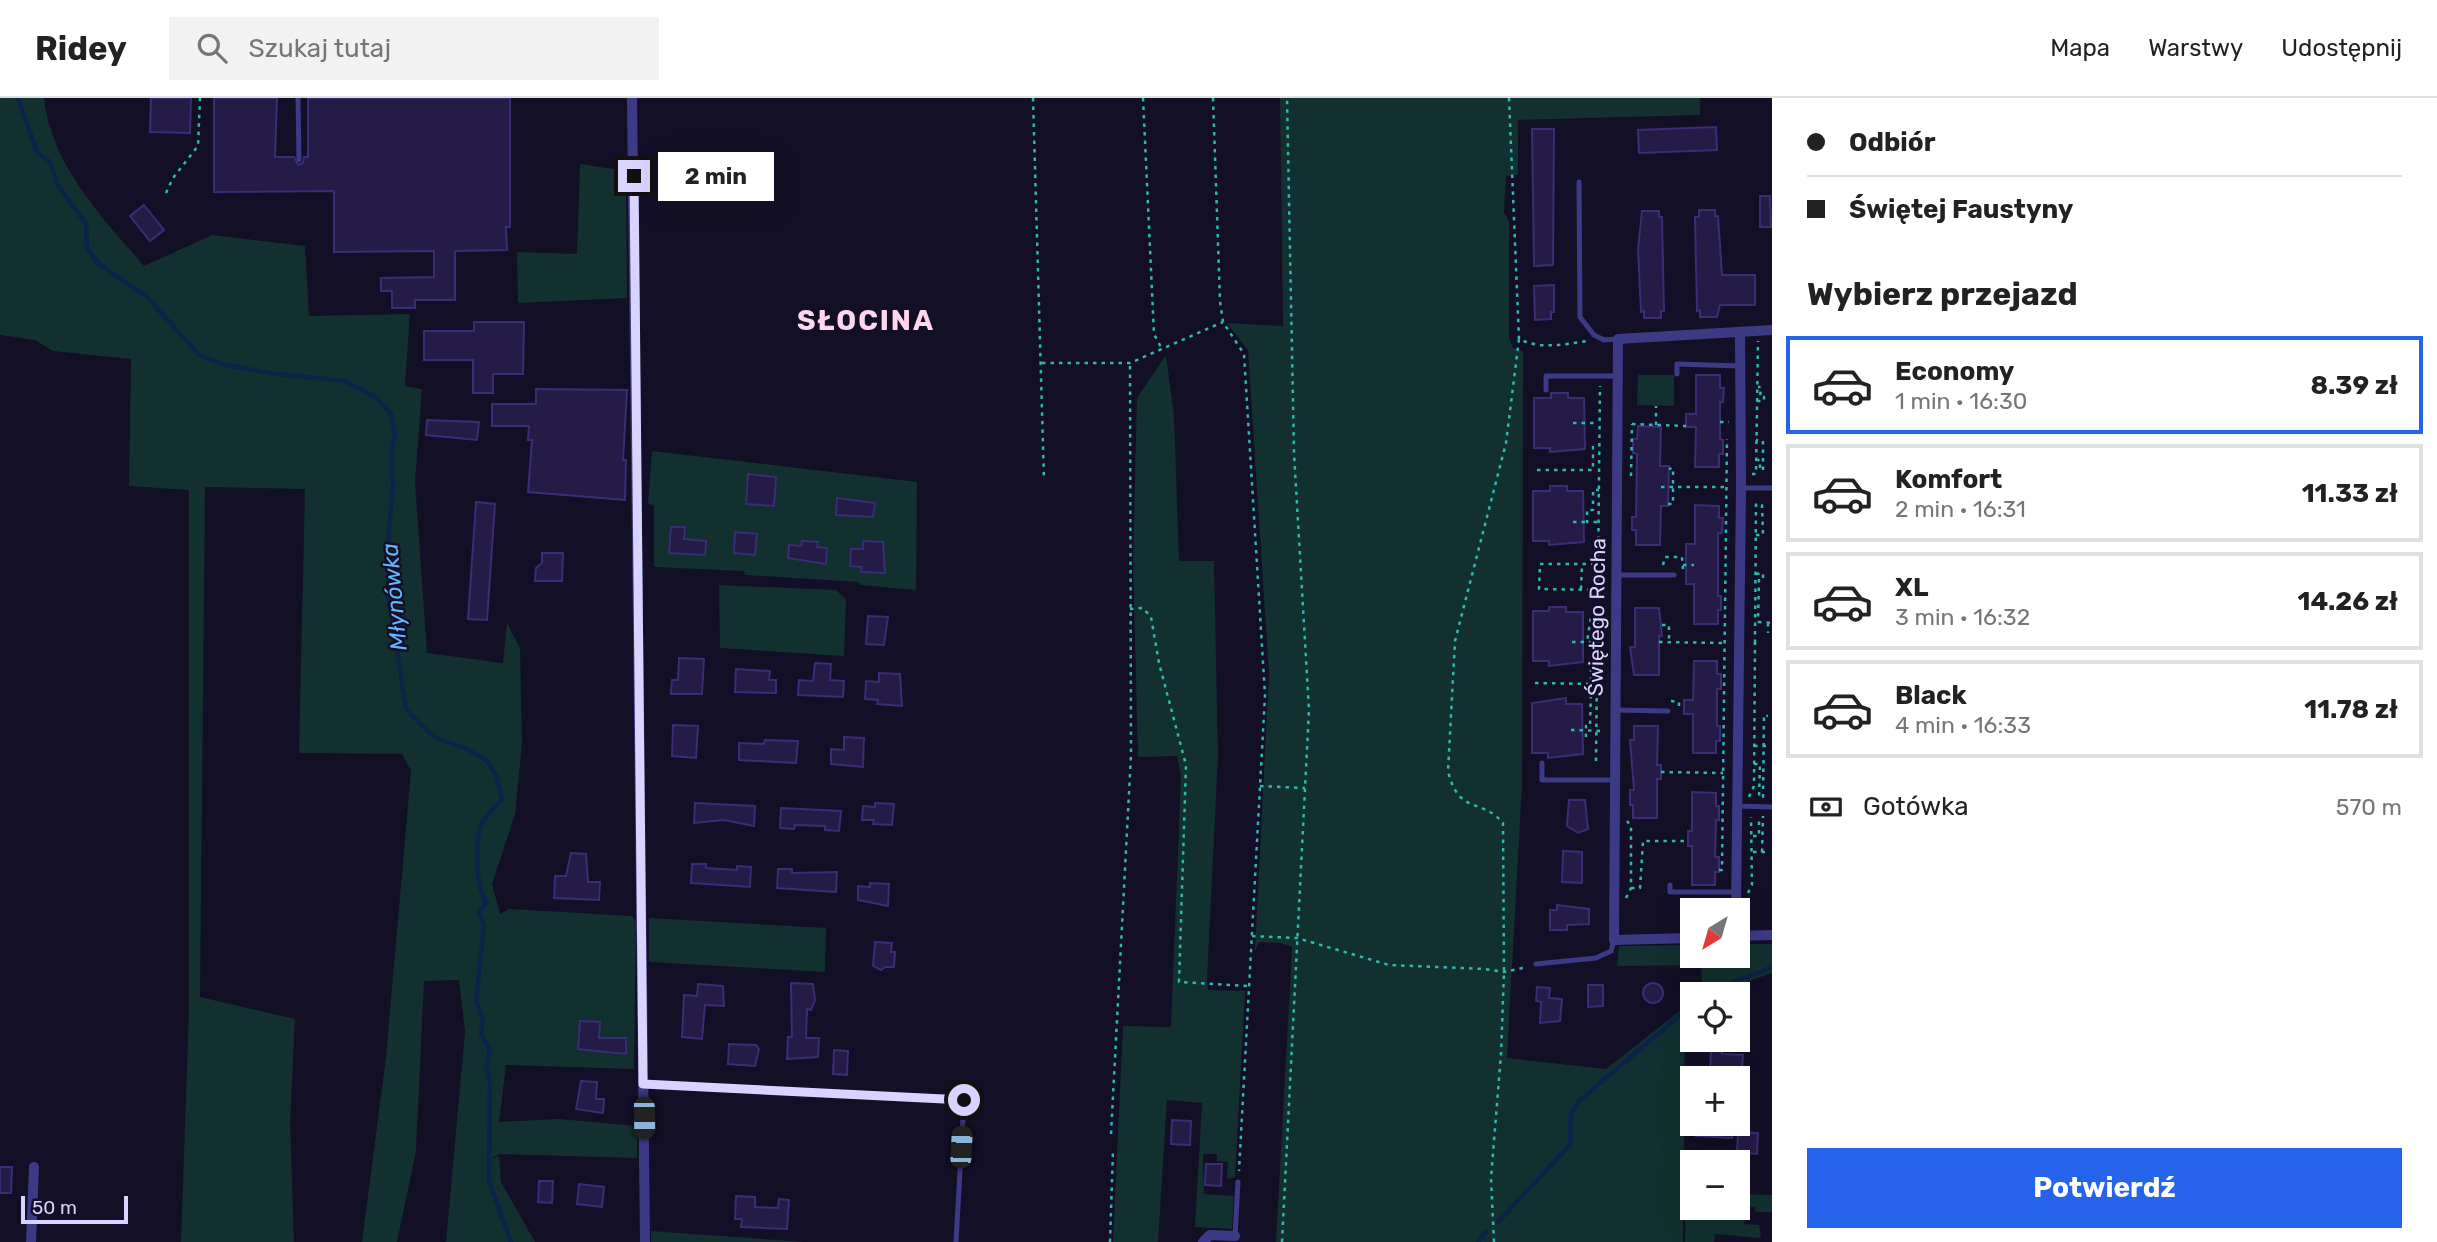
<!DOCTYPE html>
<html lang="pl">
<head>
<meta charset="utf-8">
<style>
  body { margin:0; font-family:Rubik,sans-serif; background:#f2f2f2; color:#222; height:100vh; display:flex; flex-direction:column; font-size:26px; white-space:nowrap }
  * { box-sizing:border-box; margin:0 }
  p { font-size:23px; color:#767676 }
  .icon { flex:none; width:38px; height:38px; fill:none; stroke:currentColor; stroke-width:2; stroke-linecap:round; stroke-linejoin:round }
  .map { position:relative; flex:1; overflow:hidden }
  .drawer { display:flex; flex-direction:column; background:#fff; width:665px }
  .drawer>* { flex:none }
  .banner { display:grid; align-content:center; height:154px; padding:0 35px; background:#fff }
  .needle { width:46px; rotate:217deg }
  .fabs { position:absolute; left:1680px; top:800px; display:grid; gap:14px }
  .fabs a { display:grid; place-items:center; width:70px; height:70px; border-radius:0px; background:#fff; box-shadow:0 7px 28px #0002; font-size:35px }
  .scale { position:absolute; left:21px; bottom:18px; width:107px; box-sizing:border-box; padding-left:7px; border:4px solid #d9d4ff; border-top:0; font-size:19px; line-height:24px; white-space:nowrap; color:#d9d4ff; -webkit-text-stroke:5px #130f26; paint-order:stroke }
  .end { position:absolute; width:32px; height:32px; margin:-16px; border:9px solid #d9d4ff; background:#111; box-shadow:0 0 0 4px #111 }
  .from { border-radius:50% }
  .bubble { position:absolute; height:49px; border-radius:0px; background:#fff; box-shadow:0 7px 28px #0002; font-size:23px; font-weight:700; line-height:49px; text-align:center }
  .car { position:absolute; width:21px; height:42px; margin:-21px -10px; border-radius:9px; box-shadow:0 0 5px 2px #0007; background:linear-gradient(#222 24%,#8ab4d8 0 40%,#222 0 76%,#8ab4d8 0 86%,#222 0) }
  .banner b { display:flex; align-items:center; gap:24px; height:66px; font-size:26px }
  .banner b+b { border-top:2px solid #e0e0e0 }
  .banner i { width:18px; height:18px; background:#222 }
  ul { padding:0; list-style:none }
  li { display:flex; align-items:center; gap:21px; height:98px; margin:0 14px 10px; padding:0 21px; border:4px solid #e0e0e0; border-radius:0px }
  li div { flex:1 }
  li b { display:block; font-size:26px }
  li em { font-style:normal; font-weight:700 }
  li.active { border-color:#2563eb }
  li>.icon { width:63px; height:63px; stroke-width:1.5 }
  h2 { padding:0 35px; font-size:32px; line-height:84px }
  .pay { display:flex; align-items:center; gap:18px; height:77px; padding:0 35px; font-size:26px }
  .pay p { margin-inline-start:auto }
  .primary-button { display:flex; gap:14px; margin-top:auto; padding:14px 35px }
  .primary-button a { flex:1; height:80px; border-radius:0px; background:#2563eb; color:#fff; font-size:28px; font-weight:700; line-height:80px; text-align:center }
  header { display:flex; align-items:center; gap:42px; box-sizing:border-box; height:98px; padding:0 35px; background:#fff; border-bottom:2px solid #e0e0e0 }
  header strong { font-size:33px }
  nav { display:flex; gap:38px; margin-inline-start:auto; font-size:24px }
  .search { width:490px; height:63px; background:#f2f2f2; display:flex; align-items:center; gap:18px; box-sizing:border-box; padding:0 24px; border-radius:0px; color:#767676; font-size:26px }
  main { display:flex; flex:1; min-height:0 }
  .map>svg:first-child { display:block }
</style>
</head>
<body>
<header>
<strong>Ridey</strong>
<div class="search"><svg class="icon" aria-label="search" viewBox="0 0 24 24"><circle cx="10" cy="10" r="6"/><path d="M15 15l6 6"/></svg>Szukaj tutaj</div>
<nav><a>Mapa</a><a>Warstwy</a><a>Udostępnij</a></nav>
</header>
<main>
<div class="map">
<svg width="1772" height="1144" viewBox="0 0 1772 1144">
  <rect width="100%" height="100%" fill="#130f26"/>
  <path fill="#12302f" d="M0,0H44C51,67 102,119 144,168L212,137L305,148L309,218L410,216L405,288L422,291L415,384L427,555L503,565L507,525L520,550L522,645L515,716L492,786L500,816L509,811L632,818L636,823L634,971L506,967L499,1024L559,1021L637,1028V1060L499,1056L490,1062L499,1058L501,1084L535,1144H446L465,934L459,882L424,883L416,1053L397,1144H362L386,959L411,673L402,656L299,655L305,391L205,389L200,899L295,921L290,1024L294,1144H181L189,911V392L129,388L131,261L53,253L35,242L0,237Z
    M1280,0H1700V17L1518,22V77L1506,78L1504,115L1509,123V239L1513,250L1523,253L1522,687L1507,960L1606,971L1686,908L1692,899V911L1685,916L1683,1144H1276L1292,849L1281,845L1259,844L1255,853L1269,576L1248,252L1227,225L1283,228Z
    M580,66L626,73L627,200L518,205L517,154L577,156Z
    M1166,257L1174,317L1179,463H1214L1218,657L1207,882L1208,892L1245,893L1235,1079L1227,1081L1228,1064L1217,1063V1056H1203L1204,1096L1234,1098L1232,1131L1195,1129L1202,1005L1167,1002L1158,1144H1113L1123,928L1171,929L1181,677L1177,658L1138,659L1133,464L1137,300Z
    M1638,277H1674V308L1637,307Z
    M652,353L917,384L916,492L860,487L859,484L745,477L744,473L654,469V407L648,406Z
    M719,487L836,492L846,501L844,558L720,550Z
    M649,820L826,830L825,874L649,864Z
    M1738,846H1772V875L1712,896H1694L1702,884L1701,867L1617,868L1619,848L1692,847V858H1738Z
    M1686,1095H1692V1110H1738V1096L1772,1097V1114H1755V1109H1747L1744,1126L1759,1127L1761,1138L1758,1140L1715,1136L1714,1144H1685Z
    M651,1133L804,1144H651Z"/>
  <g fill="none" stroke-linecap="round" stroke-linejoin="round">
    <path stroke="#0c2248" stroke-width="4.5" d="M18,0L37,54L50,64L57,86L86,126L87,150L98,165L147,199L199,257L225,267L275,276L345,283L375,299L391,316L395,336L391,355L393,387L387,457L389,503L406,611L434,639L465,650L486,662L496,677L502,701C496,709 484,719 481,728C475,746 476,789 486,805L479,814L484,827L476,902L483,922L481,936L490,953L486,967L490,983L489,1083L511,1144
      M1705,896L1772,869
      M1497,1125L1570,1047L1571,1016L1579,1003L1692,907
      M1478,1144L1486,1134"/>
  </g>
  <path fill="#241b47" stroke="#3b2d73" stroke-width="2" d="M151,0H191L190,35L150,34Z
    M214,0H277L275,59H294L298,67L303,65L304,59H308V0H510V129H506L507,152L455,153V202H415V210H392V193H381V180L434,179V153L334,154V93L214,94Z
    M1716,29L1717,52L1639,55L1638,32Z
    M1532,31H1554L1553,167L1534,168Z
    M1760,98H1770L1771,129H1760Z
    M144,107L164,132L150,143L130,118Z
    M1699,112H1715V118H1718L1722,177H1755V207H1720L1717,219H1700V212L1697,213L1695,119H1699Z
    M1642,113H1659V119H1662L1664,213H1661V220H1644V213L1641,214L1638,151Z
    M1554,187V214H1551V221L1535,222L1534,188Z
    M474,224H524L523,276H493V295H473V262H424V233H474Z
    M1696,277H1720V290H1724L1723,304H1720V341L1723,342V356H1719V369H1695L1696,329H1686V316H1696Z
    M536,291L627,292L623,362H626L625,402L528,394L532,342H528L529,328H492V306H536Z
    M1551,295H1568V300H1584L1585,351L1550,354V350H1534V300H1551Z
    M427,322L479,324L477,342L426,337Z
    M1638,328L1661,329L1660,368H1669L1668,408H1661L1660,447H1636V432H1632V419H1636L1637,356L1633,355V341H1637Z
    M748,376L776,379L774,408L746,406Z
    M1550,388H1567V393H1583L1584,444L1549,447V443H1533V393H1550Z
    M837,400L875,405L873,419L836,417Z
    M476,404L495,406L487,522L468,521Z
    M1695,407L1719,408V420H1723L1722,435H1718V498H1721V512H1718V526H1694V486H1686V446H1695Z
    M671,429H685L684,441L706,443L705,457L669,455Z
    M735,434L757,436L755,457L734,455Z
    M802,443L818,444L817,449L827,450L826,466L788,460L789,447L801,448Z
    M863,443L883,444L885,475L861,474L862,469L850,468L851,451H863Z
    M542,455H563L562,483H535L536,470L542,465Z
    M1549,509H1566V514H1583V564L1549,568V563H1533V513H1549Z
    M1635,510H1659L1662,538H1659V577H1634L1630,549H1635Z
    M868,518L888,519L884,547L866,546Z
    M679,560L704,561L702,596H671L672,582H678Z
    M1694,563H1717V576H1721V591H1717V628H1720V643H1716V655H1693V616H1684V602H1693Z
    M815,565L831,566L830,582L844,583L843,599L798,597L799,582L813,583Z
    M736,571L770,573L769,582H776V595L735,594Z
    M879,575L900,576L902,608L877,606L878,602L865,601L866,583L879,584Z
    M1566,600V606H1582L1583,656L1548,660V655H1532V605Z
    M673,627L698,628L696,660L672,658Z
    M1634,628H1658L1657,667H1661V681H1657V720H1633V707H1630V692H1634L1630,642H1634Z
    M844,639L864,640L863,669L831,666V651L844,652Z
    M765,642L798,643L796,665L739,662V645L764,646Z
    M1692,694L1716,695V708H1719V722H1716L1715,759H1719V774H1715V787H1692V748H1688V733H1692Z
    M1569,702H1585L1588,731L1578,735L1567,728Z
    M695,705L755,708L754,728L724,722L694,725Z
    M875,705L894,706L892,727L873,726L874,722H862L863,708L875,709Z
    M781,710L841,713L839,733L825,732V728L795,727L794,731L780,730Z
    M1563,753L1582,754V785L1562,784Z
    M571,755L586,756L588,784H600L599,802L554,800L555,778H566Z
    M692,766H706V770L737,772V768L751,769L750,789L691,785Z
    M778,771H792V775L837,774L836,794L777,790Z
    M870,785L889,786L888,808L858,802V788L870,789Z
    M1557,807L1589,811V826L1567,827V832H1550V812H1557Z
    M875,844L892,845L891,854H895L894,869H885L881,872L873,868Z
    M1643 895a10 10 0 1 1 20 0a10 10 0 1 1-20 0Z
    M791,885L813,886L815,902L811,912L807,911L806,940H819L818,959L787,961L788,939H792Z
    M698,886L723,888L724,908L705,907L702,941L682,939L684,897L697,898Z
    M1588,887H1603V908L1588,909Z
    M1537,889L1550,890L1549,900L1562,901L1560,923L1540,925L1541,904L1536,903Z
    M580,923L600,924L599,940H626V956L578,951Z
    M729,946L756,947L759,951L755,968L728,966Z
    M1711,951H1722V956L1743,957L1742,972H1710Z
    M834,952L848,953L847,977L833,976Z
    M581,983L597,984L596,1001H604L603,1015L576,1011Z
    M1172,1022L1191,1023L1190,1047L1171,1046Z
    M1697,1026L1733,1027L1732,1040L1696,1038Z
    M1738,1034L1758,1035L1757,1056L1737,1054Z
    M1206,1066H1222L1221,1088L1205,1087Z
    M0,1069H12L11,1095H0Z
    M539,1083H553L552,1105L538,1104Z
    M579,1086L604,1089L602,1109L577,1106Z
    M736,1098L755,1099V1109L778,1110L779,1101L789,1102L787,1131L741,1129L742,1121H735Z"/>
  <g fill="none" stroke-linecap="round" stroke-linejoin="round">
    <path stroke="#2fb8b0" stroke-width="2.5" stroke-dasharray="3.5 5" stroke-linecap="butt" d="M1033,0L1044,382
      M1143,0L1154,236L1162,251
      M1213,0L1220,203L1223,224L1244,256L1265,597L1239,1073
      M1509,0L1519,241
      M166,95L173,80L198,48L200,0
      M1042,265H1130L1223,224
      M1757,303H1764V299H1760L1761,289H1758
      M1720,324H1729
      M1573,325H1598
      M1632,326L1686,328
      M1656,327V308
      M1756,362H1760V372H1763V343L1756,342
      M1537,372H1593V349H1599
      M1752,376H1756L1758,243
      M1631,378L1632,326
      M1661,389H1727
      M1668,406H1673V370L1669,371
      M1573,424H1587
      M1597,424H1587V412H1593V392H1599
      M1756,437H1763L1762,407H1757
      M1603,466H1540L1539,491L1604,492
      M1663,467L1665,459H1682L1683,472
      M1683,467H1694
      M1756,476L1763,475V480H1759L1758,524
      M1581,491L1582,466
      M1130,511L1143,510L1151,519L1159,565L1186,667L1179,884L1249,888
      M1597,518H1591L1587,544L1603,545
      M1758,524L1772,525
      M1768,525V535
      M1662,527H1669V544
      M1572,544H1587
      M1659,544L1725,545
      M1755,545L1756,401
      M1535,585L1591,586V565H1597
      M1671,603L1679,604V613
      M1571,632L1604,633
      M1586,639V628H1590L1591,591L1596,592
      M1754,648H1771
      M1596,663L1600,288
      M1754,666H1760L1759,699H1763L1764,617L1768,618
      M1661,674L1723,675
      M1260,688L1305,690
      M1749,699L1754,688L1755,545H1753
      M1753,738H1759V719
      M1753,754H1766
      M1762,754L1763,718
      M1719,772H1722L1727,341
      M1631,790H1640L1643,743H1688
      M1748,795L1752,787L1751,719
      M1626,800L1631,790V728L1627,723
      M1252,838L1297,840L1389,867L1485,871L1504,874L1527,869
      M1111,1036L1131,657L1130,265
      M1110,1144L1113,1052
      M1282,1144L1309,612L1294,355L1287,0
      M1494,1144L1491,1080L1501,956L1504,874L1503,725C1481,699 1459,718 1448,673L1455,543L1506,345L1519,241C1541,252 1564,246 1588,243"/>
    <path stroke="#3d3a85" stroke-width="5" d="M298,0L299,62
      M1579,84L1580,219L1594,237L1604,242L1618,241
      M1677,276V266L1740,268
      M1546,292V278H1618
      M1741,390H1772
      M1617,477H1674
      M1614,612L1668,613
      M1542,665V682H1614
      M1736,708L1772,709
      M1670,787V794H1736
      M1536,866L1596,860L1611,853L1614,842
      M643,986L964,1002L956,1144
      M1235,1138L1238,1084"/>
    <path stroke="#3d3a85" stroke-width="10" d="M632,0L645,1144
      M1736,812L1741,390L1740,234
      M1738,838L1772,837
      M1692,840L1614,842L1618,241L1772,232
      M31,1144L34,1069
      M1203,1144L1210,1137L1235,1138"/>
  </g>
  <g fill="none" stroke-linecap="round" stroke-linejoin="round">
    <path stroke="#d9d4ff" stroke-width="9" d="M634,78L643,986L964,1002"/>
  </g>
  <g text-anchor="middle" stroke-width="5" stroke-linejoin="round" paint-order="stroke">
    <g font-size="21" fill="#d9d4ff" stroke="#130f26">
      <text transform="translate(1597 519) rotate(-89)" y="7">Świętego Rocha</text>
    </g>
    <g font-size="23" font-style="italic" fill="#62b6ff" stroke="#130f26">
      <text transform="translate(394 499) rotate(-95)" y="8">Młynówka</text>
    </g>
    <g font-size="28" font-weight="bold" letter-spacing="2" fill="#ffd6f0" stroke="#130f26">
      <text x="866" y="232">SŁOCINA</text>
    </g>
  </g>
</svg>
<div class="fabs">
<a><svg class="needle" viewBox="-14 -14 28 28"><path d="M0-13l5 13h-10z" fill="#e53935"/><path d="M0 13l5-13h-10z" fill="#767676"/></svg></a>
<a><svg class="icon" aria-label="locate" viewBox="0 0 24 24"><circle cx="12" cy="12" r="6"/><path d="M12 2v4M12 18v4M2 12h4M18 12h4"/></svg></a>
<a>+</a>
<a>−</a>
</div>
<div class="scale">50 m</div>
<i class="end from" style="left:964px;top:1002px"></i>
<i class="end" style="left:634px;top:78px"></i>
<div class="bubble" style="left:658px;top:54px;width:116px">2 min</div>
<i class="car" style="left:644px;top:1020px;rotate:179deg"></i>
<i class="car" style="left:961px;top:1049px;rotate:3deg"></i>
</div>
<section class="drawer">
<div class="banner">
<b><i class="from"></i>Odbiór</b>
<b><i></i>Świętej Faustyny</b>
</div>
<h2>Wybierz przejazd</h2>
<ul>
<li class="active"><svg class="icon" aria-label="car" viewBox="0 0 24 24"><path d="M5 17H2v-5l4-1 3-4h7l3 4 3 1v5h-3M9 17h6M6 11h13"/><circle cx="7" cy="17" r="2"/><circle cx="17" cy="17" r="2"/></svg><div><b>Economy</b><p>1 min · 16:30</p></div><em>8.39 zł</em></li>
<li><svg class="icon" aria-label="car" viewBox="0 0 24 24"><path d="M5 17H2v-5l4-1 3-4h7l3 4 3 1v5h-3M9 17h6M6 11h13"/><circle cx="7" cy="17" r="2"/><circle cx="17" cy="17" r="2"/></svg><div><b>Komfort</b><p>2 min · 16:31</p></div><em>11.33 zł</em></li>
<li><svg class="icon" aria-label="car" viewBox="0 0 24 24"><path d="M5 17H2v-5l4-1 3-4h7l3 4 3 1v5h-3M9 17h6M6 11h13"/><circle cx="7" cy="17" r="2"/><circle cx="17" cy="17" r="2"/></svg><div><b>XL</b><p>3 min · 16:32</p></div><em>14.26 zł</em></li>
<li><svg class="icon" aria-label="car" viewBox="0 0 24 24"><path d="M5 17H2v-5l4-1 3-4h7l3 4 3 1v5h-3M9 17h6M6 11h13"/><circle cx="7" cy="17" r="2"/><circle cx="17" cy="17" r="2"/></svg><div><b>Black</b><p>4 min · 16:33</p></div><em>11.78 zł</em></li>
</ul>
<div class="pay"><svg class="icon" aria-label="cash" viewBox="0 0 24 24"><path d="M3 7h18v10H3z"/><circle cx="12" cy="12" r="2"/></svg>Gotówka<p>570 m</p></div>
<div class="primary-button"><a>Potwierdź</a></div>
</section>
</main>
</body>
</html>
